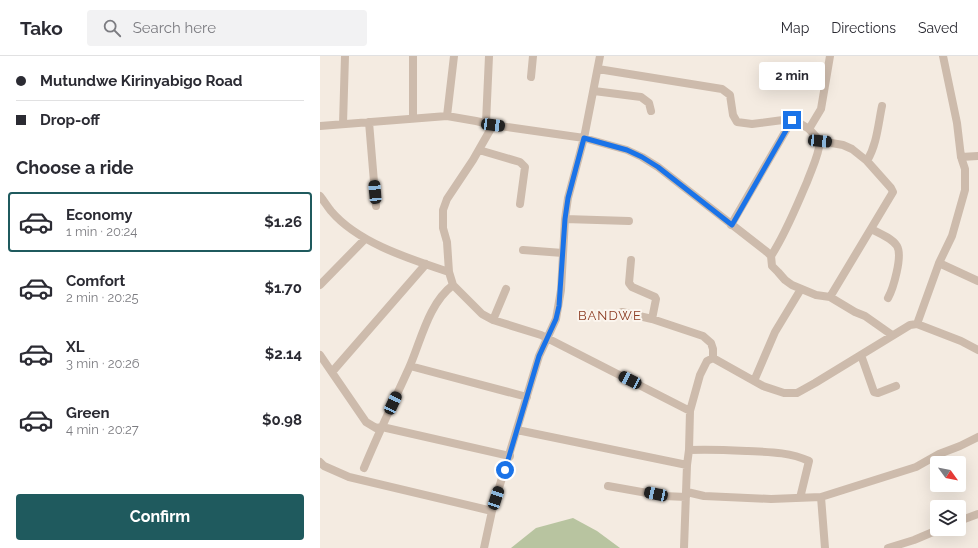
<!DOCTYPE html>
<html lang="en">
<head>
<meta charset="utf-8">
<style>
  body { margin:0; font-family:Raleway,sans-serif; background:#f2f2f3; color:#2b2b33; height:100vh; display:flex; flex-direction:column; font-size:15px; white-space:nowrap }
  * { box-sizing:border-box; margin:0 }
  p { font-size:13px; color:#7c7c81 }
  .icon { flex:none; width:22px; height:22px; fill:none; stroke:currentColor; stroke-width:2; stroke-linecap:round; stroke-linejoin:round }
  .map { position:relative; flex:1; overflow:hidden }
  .side { display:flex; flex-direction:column; background:#fff; width:320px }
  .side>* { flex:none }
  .guide { display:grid; align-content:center; height:88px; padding:0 16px; background:#fff }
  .needle { width:26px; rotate:123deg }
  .controls { position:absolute; left:610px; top:400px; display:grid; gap:8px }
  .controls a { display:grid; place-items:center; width:36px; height:36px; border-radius:4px; background:#fff; box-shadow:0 4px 16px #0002; font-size:20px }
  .end { position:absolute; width:18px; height:18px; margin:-9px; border:5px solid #1a73e8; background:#fff; box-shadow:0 0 0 2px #fff }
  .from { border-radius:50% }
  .bubble { position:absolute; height:28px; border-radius:4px; background:#fff; box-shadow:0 4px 16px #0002; font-size:13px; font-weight:700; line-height:28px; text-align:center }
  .car { position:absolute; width:12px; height:24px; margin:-12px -6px; border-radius:5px; box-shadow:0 0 3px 1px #0007; background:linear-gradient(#222 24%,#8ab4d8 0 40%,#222 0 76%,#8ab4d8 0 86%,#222 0) }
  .guide b { display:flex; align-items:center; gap:14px; height:38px; font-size:15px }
  .guide b+b { border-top:1px solid #e1e1e2 }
  .guide i { width:10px; height:10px; background:#2b2b33 }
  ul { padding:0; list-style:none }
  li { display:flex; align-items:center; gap:12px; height:60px; margin:0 8px 6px; padding:0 8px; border:2px solid transparent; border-radius:4px }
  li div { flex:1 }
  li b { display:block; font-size:15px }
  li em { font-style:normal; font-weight:700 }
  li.active { border-color:#1f5a5e }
  li>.icon { width:36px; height:36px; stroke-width:1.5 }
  h2 { padding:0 16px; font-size:18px; line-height:48px }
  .primary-button { display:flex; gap:8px; margin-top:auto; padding:8px 16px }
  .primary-button a { flex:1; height:46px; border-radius:4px; background:#1f5a5e; color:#fff; font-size:16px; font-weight:700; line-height:46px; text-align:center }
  header { display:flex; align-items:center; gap:24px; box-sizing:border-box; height:56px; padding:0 20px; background:#fff; border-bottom:1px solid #e1e1e2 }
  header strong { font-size:19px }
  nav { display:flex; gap:22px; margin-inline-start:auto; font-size:14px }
  .search { width:280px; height:36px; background:#f2f2f3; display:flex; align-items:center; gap:10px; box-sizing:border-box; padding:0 14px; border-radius:4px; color:#7c7c81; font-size:15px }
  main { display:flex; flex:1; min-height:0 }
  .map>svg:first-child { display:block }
</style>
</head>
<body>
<header>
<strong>Tako</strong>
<div class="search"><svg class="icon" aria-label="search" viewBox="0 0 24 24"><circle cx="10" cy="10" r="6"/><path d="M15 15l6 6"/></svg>Search here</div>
<nav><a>Map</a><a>Directions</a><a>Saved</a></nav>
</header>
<main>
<section class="side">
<div class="guide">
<b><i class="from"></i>Mutundwe Kirinyabigo Road</b>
<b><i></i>Drop-off</b>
</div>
<h2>Choose a ride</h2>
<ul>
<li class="active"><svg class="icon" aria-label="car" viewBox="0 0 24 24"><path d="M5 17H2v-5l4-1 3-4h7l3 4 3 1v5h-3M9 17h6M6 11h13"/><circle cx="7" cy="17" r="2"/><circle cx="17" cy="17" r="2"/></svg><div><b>Economy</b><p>1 min · 20:24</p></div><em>$1.26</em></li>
<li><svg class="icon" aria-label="car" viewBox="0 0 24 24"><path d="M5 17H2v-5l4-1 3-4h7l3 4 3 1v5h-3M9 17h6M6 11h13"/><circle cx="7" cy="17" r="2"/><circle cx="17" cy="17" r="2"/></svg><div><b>Comfort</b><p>2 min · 20:25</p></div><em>$1.70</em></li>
<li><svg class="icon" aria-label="car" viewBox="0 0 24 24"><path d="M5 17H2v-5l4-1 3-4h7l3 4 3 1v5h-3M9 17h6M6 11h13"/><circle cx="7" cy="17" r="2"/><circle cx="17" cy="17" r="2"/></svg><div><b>XL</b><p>3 min · 20:26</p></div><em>$2.14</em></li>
<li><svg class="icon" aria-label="car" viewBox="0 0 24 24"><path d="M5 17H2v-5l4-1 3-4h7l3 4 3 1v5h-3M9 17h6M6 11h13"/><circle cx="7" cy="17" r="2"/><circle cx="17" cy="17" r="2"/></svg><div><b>Green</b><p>4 min · 20:27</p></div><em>$0.98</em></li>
</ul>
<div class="primary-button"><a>Confirm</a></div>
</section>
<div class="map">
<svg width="658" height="492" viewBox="0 0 658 492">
  <rect width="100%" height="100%" fill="#f4ebe1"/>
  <path fill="#b8c4a0" d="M253,462L277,475L300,492H191L216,472Z"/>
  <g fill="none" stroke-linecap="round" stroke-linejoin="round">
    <path stroke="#cdbbac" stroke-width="8" d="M278,13L402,33L410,39L413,59L417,66L432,68L463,64H472L478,66L489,73L500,85L523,89L532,93L547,105L571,132L573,136L510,241
      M211,21L213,0
      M274,35L321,41L329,47L331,55
      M127,60L134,0
      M93,62V0
      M49,66L56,150
      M166,67L169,0
      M23,68L25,0
      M173,69L153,104L127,143L123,154V172L127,186L129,216L133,229L162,258L173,264L221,279L370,355
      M0,70L127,60L156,65L173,69L264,82L307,94L322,101L338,111L447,196L451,200L452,210L458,216L465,224L472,229L496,239L510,241L535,256L545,260L572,279
      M489,73L501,53L510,0
      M159,94L200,106L205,111L200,148
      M641,101L658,100
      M547,105C557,88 558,69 562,50
      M0,140C4,145 7,150 11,155C38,187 90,203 129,216
      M245,163L309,165
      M411,169L472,64
      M551,173C559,177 572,182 577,190C583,200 573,233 568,242
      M203,194L243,197
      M451,200C466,177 476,151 487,126C492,112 499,99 500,85
      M311,204L309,227L312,231L335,241L336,243L332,263
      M619,207L658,225
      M0,229L45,183
      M302,256L332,263L383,280L391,287L393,293V302
      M173,264L186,233
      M597,268L619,207L632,180L645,134V113L641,101L637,67L623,0
      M0,299L46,366L56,372L62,371L190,400
      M541,299L554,336L558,337L576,330
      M90,310L207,341
      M12,316L106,208
      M434,325L455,276L481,233
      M197,374L367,409
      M369,394C389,393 408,394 428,395C449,396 469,396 489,405L480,442
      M0,406L4,410L29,421L172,455
      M44,412C58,378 74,345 89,312C101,285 108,248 133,229
      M288,430L344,440L366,441
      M367,436L384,440L451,443L501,441L596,411L619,398L640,390L658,381
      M501,441L505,492
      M639,465L658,458
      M164,492L172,455L219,300L236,263L241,234L245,163L248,142L264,82L280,0
      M364,492L367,409L369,394L370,355L380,319L387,305L393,302L443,330L464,337H477L495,327L590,269L597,268L641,285L658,294
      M568,492L594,484L620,473"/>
  </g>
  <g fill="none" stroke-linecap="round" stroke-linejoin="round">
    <path stroke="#1a73e8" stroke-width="5" d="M185,414L219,300L236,263L239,250L245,163L248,142L264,82L307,94L322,101L338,111L412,169L472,64"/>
  </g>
  <g text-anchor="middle" stroke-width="4" stroke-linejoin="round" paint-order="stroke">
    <g font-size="13" letter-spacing="1" fill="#8c3b22" stroke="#fbf5ee">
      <text x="290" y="264">BANDWE</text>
    </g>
  </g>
</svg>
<div class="controls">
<a><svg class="needle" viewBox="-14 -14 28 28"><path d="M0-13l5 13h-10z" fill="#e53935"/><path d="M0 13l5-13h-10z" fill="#7c7c81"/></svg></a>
<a><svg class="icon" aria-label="layers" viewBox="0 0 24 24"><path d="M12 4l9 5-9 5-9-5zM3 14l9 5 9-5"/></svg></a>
</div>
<i class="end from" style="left:185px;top:414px"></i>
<i class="end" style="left:472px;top:64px"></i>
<div class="bubble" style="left:439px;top:6px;width:66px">2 min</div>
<i class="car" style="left:173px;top:69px;rotate:97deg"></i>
<i class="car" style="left:500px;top:85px;rotate:95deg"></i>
<i class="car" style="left:55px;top:136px;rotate:355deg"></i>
<i class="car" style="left:310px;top:324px;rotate:297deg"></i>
<i class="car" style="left:73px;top:347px;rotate:25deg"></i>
<i class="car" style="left:336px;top:438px;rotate:282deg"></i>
<i class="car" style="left:176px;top:442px;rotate:18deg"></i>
</div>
</main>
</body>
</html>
